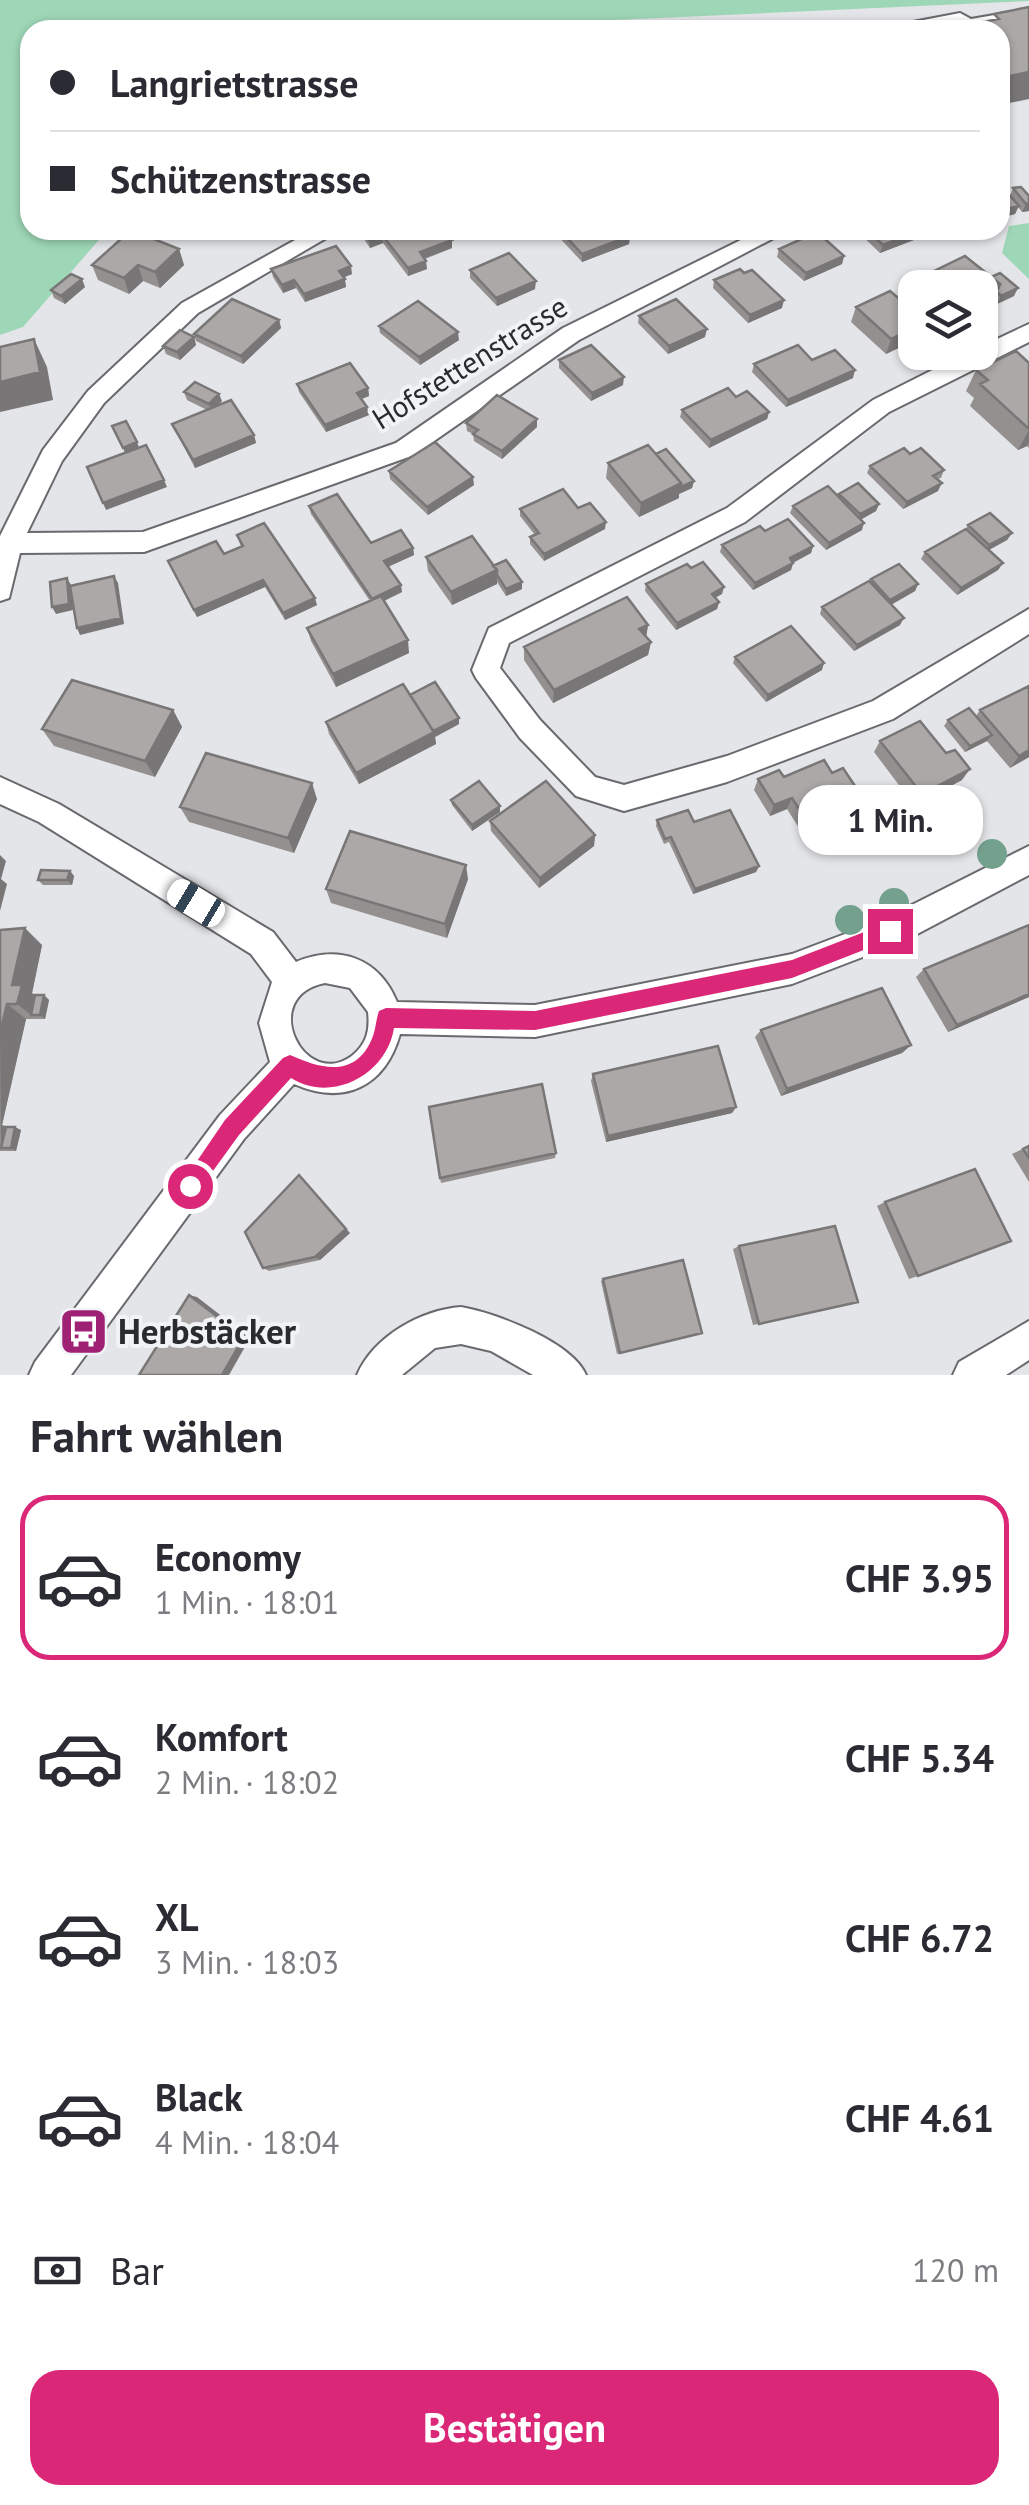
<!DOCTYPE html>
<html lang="de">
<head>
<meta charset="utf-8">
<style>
  body { margin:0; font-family:"PT Sans",sans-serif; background:#f2f2f3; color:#2b2b33; height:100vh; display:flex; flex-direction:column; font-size:38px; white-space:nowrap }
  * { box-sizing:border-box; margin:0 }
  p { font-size:32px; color:#7c7c81 }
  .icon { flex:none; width:55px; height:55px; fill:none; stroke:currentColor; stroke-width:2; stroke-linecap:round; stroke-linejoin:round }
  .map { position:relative; height:1375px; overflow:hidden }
  .side { display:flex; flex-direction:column; background:#fff; flex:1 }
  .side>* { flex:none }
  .top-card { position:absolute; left:20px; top:20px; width:990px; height:220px; border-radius:30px; box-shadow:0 2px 8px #0004; display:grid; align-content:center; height:220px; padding:0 30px; background:#fff }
  .controls { position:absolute; left:898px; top:270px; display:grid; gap:20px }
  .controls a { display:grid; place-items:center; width:100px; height:100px; border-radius:20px; background:#fff; box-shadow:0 2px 8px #0004; font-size:50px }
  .end { position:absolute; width:45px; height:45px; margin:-22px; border:12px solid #db2777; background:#fff; box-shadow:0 0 0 5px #fff }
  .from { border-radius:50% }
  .bubble { position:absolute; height:70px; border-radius:30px; background:#fff; box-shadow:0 2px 8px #0004; font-size:32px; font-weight:600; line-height:70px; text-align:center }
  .car { position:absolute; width:30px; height:60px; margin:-30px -15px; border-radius:12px; box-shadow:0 0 8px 2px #0007; background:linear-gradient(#fff 24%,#345 0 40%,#fff 0 76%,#345 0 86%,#fff 0) }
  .top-card b { display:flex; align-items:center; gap:35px; height:95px; font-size:38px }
  .top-card b+b { border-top:2px solid #e1e1e2 }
  .top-card i { width:25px; height:25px; background:#2b2b33 }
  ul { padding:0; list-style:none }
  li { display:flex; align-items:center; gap:30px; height:165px; margin:0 20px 15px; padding:0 10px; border:5px solid transparent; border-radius:30px }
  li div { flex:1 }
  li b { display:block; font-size:38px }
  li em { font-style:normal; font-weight:600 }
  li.active { border-color:#db2777 }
  li>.icon { width:90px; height:90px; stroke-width:1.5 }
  h2 { padding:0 30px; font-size:45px; line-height:120px }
  .pay { display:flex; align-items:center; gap:25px; height:110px; padding:0 30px; font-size:38px }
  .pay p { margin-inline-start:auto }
  .cta { display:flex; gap:20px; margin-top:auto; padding:20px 30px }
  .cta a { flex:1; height:115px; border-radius:30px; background:#db2777; color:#fff; font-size:40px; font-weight:600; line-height:115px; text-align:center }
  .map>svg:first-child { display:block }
</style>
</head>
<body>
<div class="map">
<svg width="1029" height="1375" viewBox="0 0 1029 1375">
  <rect width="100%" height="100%" fill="#e4e5e8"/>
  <path fill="#9ed7b7" d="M0,0H1029V1L614,20L589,30H30V230H120L98,241L23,327L0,335Z
    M1029,223V279L1002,253L1009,226Z"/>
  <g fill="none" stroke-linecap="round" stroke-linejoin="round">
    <defs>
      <path id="street" d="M1029,9V19L969,30L956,24L926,30H888L897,25L960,13L971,19Z
        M867,25L883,26L886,30H858Z
        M313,230H340L198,313L104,403L62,461L27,533L143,532L396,443L563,328L761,230H789L579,340L414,455L144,552L20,553L9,598L0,601V536L43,450L88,391L182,303Z
        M1029,324V342L889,412L745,522L509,643L500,668L540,720L595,777L624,785L727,756L873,701L1029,609V634L893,719L727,782L624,811L576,796L520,738L476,678L472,670L489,628L727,508L873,400L968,352H980V347Z
        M0,777L59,804L273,932L296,962C339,944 379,958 397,1002L535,1005L792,954L882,920L1029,846V875L902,942L792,984L535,1037L400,1034C385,1087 344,1106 294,1084L244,1139L71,1375H29L35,1362L220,1115L270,1062L259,1023L272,982L251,954L39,822L0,804ZM325,983L350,988L368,1012C370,1030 367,1043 353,1055C304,1093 257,996 325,983Z
        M461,1307C496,1313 572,1342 586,1375H533L491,1351L461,1344L435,1348L402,1375H357C374,1336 421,1310 461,1307Z
        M1029,1321V1360L1006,1375H953L959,1362Z"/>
    </defs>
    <use href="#street" stroke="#696a6d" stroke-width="4"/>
    <use href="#street" fill="#fff" fill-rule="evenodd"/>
  </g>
  <g fill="#74a08e">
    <circle cx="992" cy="854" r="15"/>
    <circle cx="894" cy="903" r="15"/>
    <circle cx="850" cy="920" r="15"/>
  </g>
  <path fill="#949090" d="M1013,188L1029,196V211L1022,212L1018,207L1015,214L1000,218V191L1010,196Z
    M358,230L362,231L452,248L425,259L427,269L408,276L383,243L370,248Z
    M557,230H624L630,236L629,244L582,262L557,235Z
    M856,230H922L919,238L880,253Z
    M179,249L184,265L160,288L143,281L129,294L98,280L92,265Z
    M779,249L844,256L842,264L804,281L777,257Z
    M271,269L352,274L344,277L346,287L305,302L296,288L283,293L273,277Z
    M470,270L535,289L497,306L470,278Z
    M928,274L1014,296L997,304L993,300L980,306V288H923Z
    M714,280L782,308L748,323L713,288Z
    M85,287L65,304L54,298L51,290Z
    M856,307L915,312V340L886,354L851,322Z
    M639,316L705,337L668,354L638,323Z
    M279,320L281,328L243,364L196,341L194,334Z
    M379,326L459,340L420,365L380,333Z
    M194,337L196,345L180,360L166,354L163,346Z
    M559,360L623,385L591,401L559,368Z
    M812,360L853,378L786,407L752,372L754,364Z
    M1029,363V448L1027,446L1018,450L970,406L974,398L966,391L976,370Z
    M297,384L368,388L369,396L362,399L367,407L369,415L326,432L299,392Z
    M184,392L222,401L217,406L254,435L256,443L195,468L172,424L207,410L187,400Z
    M736,397L769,412L767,419L709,448L680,417L682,410Z
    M466,423L537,427L502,459L474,441L473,434L467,431Z
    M656,454L694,481L692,488L679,494V498L639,517L606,478L608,463Z
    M910,454L944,470L941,478L937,479L938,491L903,509L867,473L870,466Z
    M389,471L474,485L428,515L390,479Z
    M839,494L879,504L876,511L861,519L862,530L826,550L790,513L793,506L838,497Z
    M309,506L371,543L413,548L414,555L388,567L402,592L384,601L409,653L336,687L311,641L307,628L370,601L311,514Z
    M578,508L605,529L544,561L530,544V537L535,535L520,516V509Z
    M968,525L1012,533L1007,540L989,550L1003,563L998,570L957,595L921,559L925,552L966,529Z
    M765,531L813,546L811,553L793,563L791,570L753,590L720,552L722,545Z
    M237,535L317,605L285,620L265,587L197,617L171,568L224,554L241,547Z
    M426,557L493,566L522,582V589L506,596L497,582V584L452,605L428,571Z
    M691,568L722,594L715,598L719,602L717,609L676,630L645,591L646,584Z
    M871,579L918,584L915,591L891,605L900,625L854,651L820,614L822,607L870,582Z
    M648,625L646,637L651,642L648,655L553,703L524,660V647Z
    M735,657L822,670L766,702L733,663Z
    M1029,686V757L1010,768L987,741L965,752L944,726L948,720L976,716L980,710Z
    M410,695L459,724L435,737L436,744L359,784L329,734L326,722Z
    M173,710L182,727L155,777L54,746L42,729Z
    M880,741L962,780L914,805L874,752Z
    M832,773L867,804L860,815L806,839L787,809L770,816L754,790L758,779Z
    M317,799L294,853L189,822L180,807Z
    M451,800L500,806V812L472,831L452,805Z
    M657,820L694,822L759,866L756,872L693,894L669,842L664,844L656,826Z
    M490,821L595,835L594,846L539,888L491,831Z
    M70,871L74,876L72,885H43L38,880Z
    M468,879L447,938L331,903L326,889Z
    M0,930L42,945L32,993L35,995H44L49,1000L45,1019H26L2,1125L21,1130L16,1151H0Z
    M924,969L1029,997L948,1032L916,977Z
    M761,1030L911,1045L902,1053L781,1096L755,1037Z
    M593,1074L736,1107L732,1113L606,1142L591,1081Z
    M1029,1146V1182L1012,1154Z
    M556,1153L555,1158L441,1183L440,1178Z
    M885,1202L918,1276L909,1279L877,1206Z
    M350,1233L320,1260L269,1271L263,1268Z
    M739,1246L858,1302L753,1325L733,1249Z
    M603,1279L702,1333L617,1354L601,1281Z"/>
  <path fill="#787676" d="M1029,72V99L1000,105V78Z
    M1029,203V211L1022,212L1026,204Z
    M1019,206L1015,214L1000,218L1001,210Z
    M922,230L919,238L880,253L883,245Z
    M382,235L383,243L370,248L369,240Z
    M630,236L629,244L582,262V254Z
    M452,240V248L420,260V252Z
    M179,249L184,265L160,288L155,272Z
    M844,256L842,264L804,281L806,273Z
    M426,261L427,269L408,276V268Z
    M138,265L143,281L129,294L124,278Z
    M351,266L352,274L340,279L339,271Z
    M82,279L85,287L65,304L61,296Z
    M345,279L346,287L305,302L304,294Z
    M294,280L296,288L283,293L282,285Z
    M536,281L535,289L497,306L496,298Z
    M1000,284L993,300L980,306V294Z
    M1018,288L1014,296L997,304L1001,296Z
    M784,300L782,308L748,323L750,315Z
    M279,320L281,328L243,364L241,356Z
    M915,327V340L886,354L891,339Z
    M707,329L705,337L668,354L669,346Z
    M458,332L459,340L420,365L419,357Z
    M194,337L196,345L180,360L177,352Z
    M34,339L47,367L53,400L0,412V382Z
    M855,370L853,378L786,407L788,400Z
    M624,377L623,385L591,401L592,393Z
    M368,388L369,396L358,400L357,393Z
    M219,394L222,401L211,412L209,404Z
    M367,407L369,415L326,432L325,425Z
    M769,412L767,419L709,448L711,440Z
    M537,419V427L502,459V451Z
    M1029,430V442L1027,446L1018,450Z
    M254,435L256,443L195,468L193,460Z
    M137,442L140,450L126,455L123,448Z
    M473,477L474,485L428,515L427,507Z
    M164,480L167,487L106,510L103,503Z
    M694,481L692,488L679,494V498L639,517L641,503L681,483Z
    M942,483L938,491L903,509L907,502Z
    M879,504L876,511L857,522L860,514Z
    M606,522L605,529L544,561V554Z
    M864,523L862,530L826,550L829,543Z
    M1012,533L1007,540L985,552L989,545Z
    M813,546L811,553L788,565L790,558Z
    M413,548L414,555L385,568L384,561Z
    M793,563L791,570L753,590L755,583Z
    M1003,563L998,570L957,595L961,588Z
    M497,570V584L452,605L451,592Z
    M114,576L118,583L124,624L80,635L77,628Z
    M67,578L71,585L73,610L56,614L52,607Z
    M263,580L265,587L197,617L194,610Z
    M522,582V589L506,596V589Z
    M918,584L915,591L887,607L890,600Z
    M401,585L402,592L373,606L372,599Z
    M724,587L722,594L710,600L712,594Z
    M315,598L317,605L285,620L283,613Z
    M719,602L717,609L676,630L677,623Z
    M904,618L900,625L854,651L857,645Z
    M648,625L646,638L639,629Z
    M408,640L409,653L336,687L333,674Z
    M651,642L648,655L553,703L554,690Z
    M824,663L822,670L766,702L768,695Z
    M173,710L182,727L155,777L145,761Z
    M459,718V724L435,737L436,744L359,784L356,773Z
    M992,735L987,741L965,752L970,746Z
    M1029,750V757L1010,768L1019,756Z
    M970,769L962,780L914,805L922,794Z
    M312,783L317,799L294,853L288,838Z
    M792,798L787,809L770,816L774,805Z
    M867,804L860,815L806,839L812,829Z
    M500,806V812L472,831V825Z
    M595,835L594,846L539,888L540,878Z
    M0,855L6,861L1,879L7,884L0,911Z
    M466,865L468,879L447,938L445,924Z
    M759,866L756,872L693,894L695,889Z
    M70,871L74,876L72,885L67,880Z
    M25,928L42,945L32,993L40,1000L31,1015L17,1004L12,985Z
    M1029,994V997L948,1032L957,1025Z
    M44,995L49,1000L45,1019L40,1015Z
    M7,1004L26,1019L2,1125L12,1130L1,1148L0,1033Z
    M911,1045L902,1053L781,1096L787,1089Z
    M736,1107L732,1113L606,1142L608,1136Z
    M15,1127L21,1130L16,1151L11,1148Z
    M299,1175L350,1233L320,1260L315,1257Z
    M189,1295L197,1297L250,1338L229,1375H222Z"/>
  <path fill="#aca8a8" stroke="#787676" stroke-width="2.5" d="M1029,7V72L1000,78V30H939L999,19L994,14Z
    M709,23L711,30H647V28Z
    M1021,187L1029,196V203L1026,204L1013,188Z
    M1005,190L1019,206L1001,210L1000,191Z
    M131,230L179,249L155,272L138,265L124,278L92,265Z
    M361,230H443L452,240L420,252L426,261L408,268L382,235L369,240Z
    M560,230H624L630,236L582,254Z
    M867,230H922L883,245Z
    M817,232L844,256L806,273L779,249Z
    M336,246L351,266L339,271L345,279L304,294L294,280L282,285L271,269Z
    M509,253L536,281L496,298L470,270Z
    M965,256L1000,284L980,294V288H945L928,274Z
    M740,269L744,273L752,270L784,300L750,315L714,280Z
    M1000,273L1018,288L1001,296L997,292L1000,284L991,277Z
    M71,274L82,279L61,296L51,290Z
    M890,291L915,312V327L891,339L856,307Z
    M232,299L279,320L241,356L194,334Z
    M676,299L707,329L669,346L639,316Z
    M418,301L458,332L419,357L379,326Z
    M180,330L194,337L177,352L163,346Z
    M34,339L40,372L0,382V347Z
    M591,345L624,377L592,393L559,360Z
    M798,345L812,360L835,350L855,370L788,400L754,364Z
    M1016,351L1029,363V429L980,384L988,380L976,370Z
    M350,363L368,388L357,393L367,407L325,425L297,384Z
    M195,382L219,394L209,404L184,392Z
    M728,388L736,397L747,391L769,412L711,440L682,410Z
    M497,395L537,419L502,451L473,434L478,430L466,423Z
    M231,400L254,435L193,460L172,424Z
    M126,421L137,442L123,448L112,426Z
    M435,442L473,477L427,507L389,471Z
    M146,445L164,480L103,503L87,467Z
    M648,445L681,483L641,503L608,463Z
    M904,448L910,454L921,448L944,470L933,476L942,483L907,502L870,466Z
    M666,449L694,481L681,487V483L656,454Z
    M858,483L879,504L860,514L839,494Z
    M828,486L864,523L829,543L793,506Z
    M563,489L578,508L590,503L606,522L544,554L530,537L539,533L520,509Z
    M337,494L371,543L401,530L413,548L384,561L401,585L372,599L309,506Z
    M990,513L1012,533L989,545L968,525Z
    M788,519L813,546L790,558L793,563L755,583L722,545L760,526L765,531Z
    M264,523L315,598L283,613L263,580L194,610L168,561L216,541L224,554L243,546L237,535Z
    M966,529L1003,563L961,588L925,552Z
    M472,536L497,570L451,592L426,557Z
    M506,560L522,582L506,589L497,575V570L493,566Z
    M703,562L724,587L712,594L719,602L677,623L646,584L687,564L691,568Z
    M899,564L918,584L890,600L871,579Z
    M114,576L121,618L77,628L70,586Z
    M67,578L69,604L52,607L50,582Z
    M869,581L904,618L857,645L822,607Z
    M381,596L408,640L333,674L307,628Z
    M627,597L648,625L639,629L651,642L554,690L524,647Z
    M791,626L824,663L768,695L735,657Z
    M72,680L173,710L145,761L42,729Z
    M435,682L459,718L433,731L410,695Z
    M403,684L434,732L356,773L326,722Z
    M1029,686V750L1019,756L980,710Z
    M969,708L992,735L970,746L948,720Z
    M920,721L946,753L955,750L970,769L922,794L880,741Z
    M206,753L312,783L288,838L180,807Z
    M824,760L832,773L843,768L867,804L812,829L792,798L774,805L758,779L779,770L784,777Z
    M479,781L500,806L472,825L451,800Z
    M546,781L595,835L540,878L490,821Z
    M688,810L694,822L730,810L759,866L695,889L671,837L665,839L657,820Z
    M350,831L466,865L445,924L326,889Z
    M41,870L70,871L67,880H38Z
    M1029,925V994L957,1025L924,969Z
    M25,928L12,985H22L17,1004H7L0,1033V930Z
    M882,988L911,1045L787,1089L761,1030Z
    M35,995H44L40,1015H31Z
    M718,1046L736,1107L608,1136L593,1074Z
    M542,1084L556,1153L440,1178L429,1107Z
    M6,1127H15L11,1148H1Z
    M1029,1146V1158L1023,1149Z
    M975,1169L1011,1241L918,1276L885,1202Z
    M299,1175L346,1229L315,1257L263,1268L245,1232Z
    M835,1226L858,1302L759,1324L739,1246Z
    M683,1260L702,1333L620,1353L603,1279Z
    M189,1295L244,1337L222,1375H139Z"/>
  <path fill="#db2777" d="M890,922L900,931L897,937L792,978L535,1030L394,1028C387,1074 332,1104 291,1078L239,1135L197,1193H183L180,1186L225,1120L283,1058L290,1055C321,1069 357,1079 373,1036C376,1028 376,1019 379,1011L386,1008L535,1011L792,960Z"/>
  <defs>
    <symbol id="bus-square" viewBox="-11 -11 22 22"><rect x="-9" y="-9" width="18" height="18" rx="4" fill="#9f2174" stroke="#f1f3f6"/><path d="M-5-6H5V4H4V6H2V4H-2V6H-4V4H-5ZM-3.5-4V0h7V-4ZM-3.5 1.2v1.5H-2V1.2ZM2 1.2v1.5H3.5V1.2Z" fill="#fff"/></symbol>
  </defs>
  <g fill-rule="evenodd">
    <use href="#bus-square" x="56" y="1304" width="55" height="55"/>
  </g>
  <g text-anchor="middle" stroke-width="8" stroke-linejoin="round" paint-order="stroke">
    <g font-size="30" fill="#2a2b2c" stroke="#f1f3f6">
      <text transform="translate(470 363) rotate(-32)" y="10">Hofstettenstrasse</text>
    </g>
    <g font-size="35" font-weight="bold" fill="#2a2b2c" stroke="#f1f3f6" text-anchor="start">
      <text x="118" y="1344">Herbstäcker</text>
    </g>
  </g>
</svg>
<div class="controls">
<a><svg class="icon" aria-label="layers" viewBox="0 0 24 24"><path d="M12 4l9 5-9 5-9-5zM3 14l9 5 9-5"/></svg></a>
</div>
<i class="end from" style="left:190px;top:1186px"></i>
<i class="end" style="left:890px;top:931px"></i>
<div class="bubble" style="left:798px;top:785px;width:185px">1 Min.</div>
<i class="car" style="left:196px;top:903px;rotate:301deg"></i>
<div class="top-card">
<b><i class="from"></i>Langrietstrasse</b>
<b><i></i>Schützenstrasse</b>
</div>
</div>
<section class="side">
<h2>Fahrt wählen</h2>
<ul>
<li class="active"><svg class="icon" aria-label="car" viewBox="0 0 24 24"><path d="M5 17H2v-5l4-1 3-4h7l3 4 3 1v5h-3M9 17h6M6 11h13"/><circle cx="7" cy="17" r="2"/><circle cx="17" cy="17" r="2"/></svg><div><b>Economy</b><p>1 Min. · 18:01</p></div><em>CHF 3.95</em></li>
<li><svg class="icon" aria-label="car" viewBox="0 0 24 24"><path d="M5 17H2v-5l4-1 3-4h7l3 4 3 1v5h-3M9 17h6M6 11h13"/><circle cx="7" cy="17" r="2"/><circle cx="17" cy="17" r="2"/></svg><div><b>Komfort</b><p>2 Min. · 18:02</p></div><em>CHF 5.34</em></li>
<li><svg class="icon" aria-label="car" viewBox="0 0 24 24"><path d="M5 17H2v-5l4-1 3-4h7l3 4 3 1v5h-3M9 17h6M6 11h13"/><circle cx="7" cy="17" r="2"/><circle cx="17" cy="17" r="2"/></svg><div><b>XL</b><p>3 Min. · 18:03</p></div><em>CHF 6.72</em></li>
<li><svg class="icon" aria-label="car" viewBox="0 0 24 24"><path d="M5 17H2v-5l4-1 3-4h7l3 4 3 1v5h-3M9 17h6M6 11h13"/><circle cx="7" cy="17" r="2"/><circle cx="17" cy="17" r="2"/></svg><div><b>Black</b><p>4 Min. · 18:04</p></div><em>CHF 4.61</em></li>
</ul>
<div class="pay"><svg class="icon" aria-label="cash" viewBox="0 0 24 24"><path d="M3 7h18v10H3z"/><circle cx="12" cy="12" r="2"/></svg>Bar<p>120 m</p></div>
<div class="cta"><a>Bestätigen</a></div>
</section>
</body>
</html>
